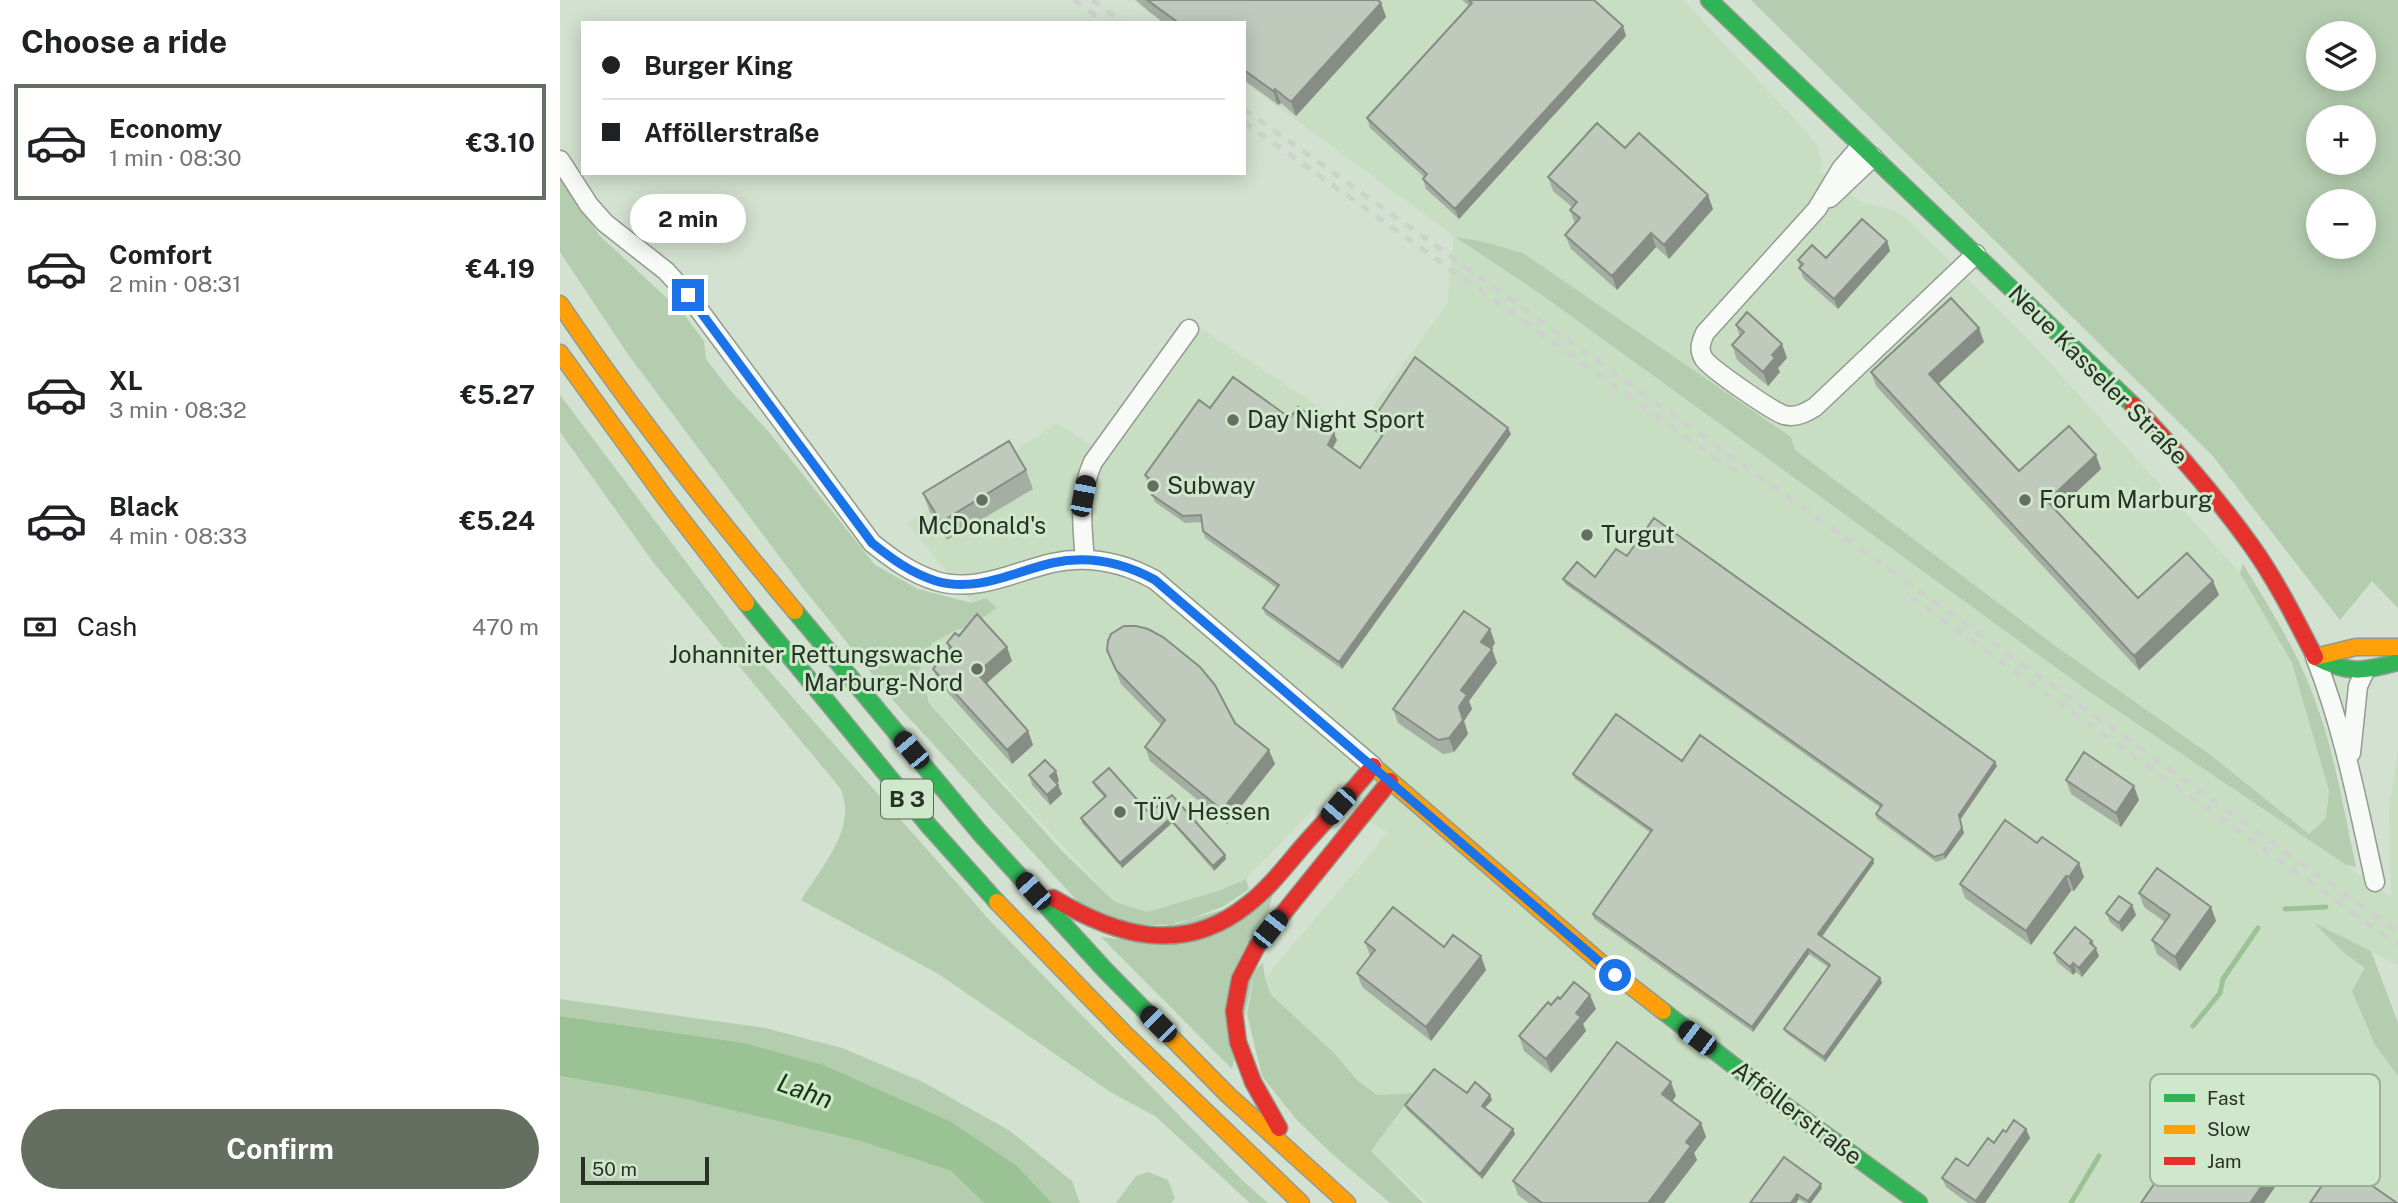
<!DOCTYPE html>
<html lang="en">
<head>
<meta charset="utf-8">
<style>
  body { margin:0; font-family:"Public Sans",sans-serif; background:#f2f2f2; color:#202124; height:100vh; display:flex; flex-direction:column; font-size:26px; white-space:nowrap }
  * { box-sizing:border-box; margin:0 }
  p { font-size:23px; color:#757577 }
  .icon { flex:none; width:38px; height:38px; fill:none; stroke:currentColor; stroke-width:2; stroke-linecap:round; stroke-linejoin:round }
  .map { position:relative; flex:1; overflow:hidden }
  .side { display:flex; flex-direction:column; background:#fff; width:560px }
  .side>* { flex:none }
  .banner { position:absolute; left:21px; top:21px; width:665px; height:154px; border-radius:0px; box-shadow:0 4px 18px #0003; display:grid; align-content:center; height:154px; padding:0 21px; background:#fff }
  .fabs { position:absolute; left:1746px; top:21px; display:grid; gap:14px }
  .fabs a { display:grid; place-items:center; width:70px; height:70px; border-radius:50%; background:#fff; box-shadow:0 4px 18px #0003; font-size:35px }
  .scale { position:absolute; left:21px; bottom:18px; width:128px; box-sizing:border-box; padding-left:7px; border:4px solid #283126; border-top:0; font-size:19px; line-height:24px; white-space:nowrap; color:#283126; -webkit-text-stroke:5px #cfe7ca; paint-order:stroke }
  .end { position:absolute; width:32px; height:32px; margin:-16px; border:9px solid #1a73e8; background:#fff; box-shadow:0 0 0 4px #fff }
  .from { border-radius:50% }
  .bubble { position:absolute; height:49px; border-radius:24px; background:#fff; box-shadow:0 4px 18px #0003; font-size:23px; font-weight:700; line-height:49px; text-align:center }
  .car { position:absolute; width:21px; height:42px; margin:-21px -10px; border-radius:9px; box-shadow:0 0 5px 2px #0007; background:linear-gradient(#222 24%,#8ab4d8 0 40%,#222 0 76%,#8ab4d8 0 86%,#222 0) }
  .banner b { display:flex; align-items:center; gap:24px; height:66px; font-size:26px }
  .banner b+b { border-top:2px solid #e0e0e0 }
  .banner i { width:18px; height:18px; background:#202124 }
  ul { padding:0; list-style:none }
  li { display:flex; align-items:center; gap:21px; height:116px; margin:0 14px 10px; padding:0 7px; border:4px solid transparent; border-radius:0px }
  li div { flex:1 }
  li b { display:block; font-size:26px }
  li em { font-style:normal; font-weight:700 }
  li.current { border-color:#646f62 }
  li>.icon { width:63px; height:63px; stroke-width:1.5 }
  h2 { padding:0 21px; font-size:32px; line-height:84px }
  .pay { display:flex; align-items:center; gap:18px; height:77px; padding:0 21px; font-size:26px }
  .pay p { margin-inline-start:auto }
  .button { display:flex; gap:14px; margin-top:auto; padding:14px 21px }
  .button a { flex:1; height:80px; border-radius:42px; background:#646f62; color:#fff; font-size:28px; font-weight:700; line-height:80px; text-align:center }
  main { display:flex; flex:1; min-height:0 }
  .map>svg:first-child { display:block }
</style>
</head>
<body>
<main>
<section class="side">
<h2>Choose a ride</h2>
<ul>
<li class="current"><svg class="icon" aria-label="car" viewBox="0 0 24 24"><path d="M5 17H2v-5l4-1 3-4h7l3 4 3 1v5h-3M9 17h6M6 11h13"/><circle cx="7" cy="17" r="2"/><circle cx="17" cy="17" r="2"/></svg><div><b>Economy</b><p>1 min · 08:30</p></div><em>€3.10</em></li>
<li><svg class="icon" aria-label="car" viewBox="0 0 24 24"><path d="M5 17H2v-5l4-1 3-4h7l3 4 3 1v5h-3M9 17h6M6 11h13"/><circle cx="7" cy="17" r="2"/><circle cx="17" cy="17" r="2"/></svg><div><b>Comfort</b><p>2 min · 08:31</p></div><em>€4.19</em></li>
<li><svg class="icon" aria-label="car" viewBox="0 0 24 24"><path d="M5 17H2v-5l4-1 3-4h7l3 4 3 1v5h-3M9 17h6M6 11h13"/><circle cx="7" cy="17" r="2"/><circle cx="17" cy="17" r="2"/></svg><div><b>XL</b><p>3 min · 08:32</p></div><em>€5.27</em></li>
<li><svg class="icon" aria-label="car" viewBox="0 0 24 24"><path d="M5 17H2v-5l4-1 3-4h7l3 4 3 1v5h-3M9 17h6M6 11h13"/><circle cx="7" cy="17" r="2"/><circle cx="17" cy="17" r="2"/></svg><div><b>Black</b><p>4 min · 08:33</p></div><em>€5.24</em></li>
</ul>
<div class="pay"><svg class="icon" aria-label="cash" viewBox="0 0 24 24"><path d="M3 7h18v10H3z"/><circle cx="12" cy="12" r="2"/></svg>Cash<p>470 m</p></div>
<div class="button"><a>Confirm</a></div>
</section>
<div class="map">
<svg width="1838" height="1203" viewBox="0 0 1838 1203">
  <rect width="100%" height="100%" fill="#d3e1d0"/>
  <path fill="#c8dec3" d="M572,0H1123L1244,129L1257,145L1262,164L1260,172L1301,202L1334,210L1345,217L1469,340L1680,573L1732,663L1769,791L1766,818L1749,834L1652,756L1497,647L1234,450L1231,437L1130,368L920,241L896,238L982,295L1524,688L1831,896L1829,811L1838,749V965L1757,925L1784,953L1806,968L1815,1045L1838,1076V1203H868L811,1151L835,1119L711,995L705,978L828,833L767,795L686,879L658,891L587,912L555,902L370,703L360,665L372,643L412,603L347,523L497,423L550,458L642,329L795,431L887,304L894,236L684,82V23H604Z"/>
  <path fill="#b4cdaf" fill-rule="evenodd" d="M1191,0H1838V608L1812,581L1780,620L1652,455ZM1759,33H1804V79H1759ZM1759,117H1804V163H1759ZM1759,201H1804V247H1759Z
    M0,176L39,235L123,313L144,341L146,359L169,389L208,431L315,565L358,589L412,603L426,598L437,608L409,627L396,630L372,643L360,665L369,703L502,851L555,902L587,912L658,891L686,879L689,889L664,906L617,924L580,926L520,904L338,706L240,584L67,353L0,252Z
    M895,237L920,241L963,253L1231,437L1235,450L1497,647L1652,756L1749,834L1766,818L1769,791L1732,663L1680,573L1683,564C1711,610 1740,655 1757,706C1776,758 1784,813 1796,867L1786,865L1524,688L982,295Z
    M0,395L203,664L433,924L683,1181L708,1203H690L595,1116L552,1093L377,973L241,900C261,868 299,826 280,788L93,562L0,432Z
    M712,896L709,910L672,1069L541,937L559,939Z
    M1754,923L1811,951L1838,1023V1076L1815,1045L1792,991L1805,968L1784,953Z
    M703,963L705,978L711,995L774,1053L797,1080L817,1095L854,1093L811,1151L863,1203H830L771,1153L735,1118L702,1076L687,1014L695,970Z
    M0,999L205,1028L282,1048L363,1082L450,1131L512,1181L520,1203H492L456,1165L390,1121L264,1065L185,1043L0,1016Z
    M0,1076L117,1097L300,1141L391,1171L424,1203H0Z
    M588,1172L608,1180L615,1198L611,1203H556L576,1176Z"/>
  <path fill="#9bc294" d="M0,1016L185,1043L264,1065L390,1121L456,1165L492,1203H424L391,1171L300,1141L117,1097L0,1076Z"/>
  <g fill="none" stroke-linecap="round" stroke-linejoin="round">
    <path stroke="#9bc294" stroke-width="5" d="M1725,909L1766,907
      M1633,1026L1660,993L1663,979L1698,928
      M1511,1203L1539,1156"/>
    <defs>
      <path id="street" d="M1301,146L1281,169L1257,209L1145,333C1141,342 1138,350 1144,359C1151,369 1212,411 1224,415C1236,418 1245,413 1255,407L1416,254
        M0,160L29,205L45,223L106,271L128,295L312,543C332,559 351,573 376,581C417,593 453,572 492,563C529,555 562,562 595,580L813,766
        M1270,198L1313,157
        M525,560C522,525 518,495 533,462L629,329
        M1755,657C1784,730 1798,806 1815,882
        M1791,753L1798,686L1805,671"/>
      <path id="fast" d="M1149,0L1573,405
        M186,603L369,826L437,902
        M235,611L420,833L545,970L605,1031
        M1755,657C1788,674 1803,672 1838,662
        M1103,1011L1227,1107L1359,1203"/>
      <path id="slow" d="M0,304C72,411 152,512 235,611
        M0,353L105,498L186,603
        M1755,657L1796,647H1838
        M819,771L1040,962L1103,1011
        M437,902L565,1034L741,1203
        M605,1031L668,1095L787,1203"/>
      <path id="jam" d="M1573,405C1615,449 1655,495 1691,545C1716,580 1735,618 1755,657
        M493,898C556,936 623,956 687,905C708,889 725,867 742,847C766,820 790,794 813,766
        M719,1128L693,1082L678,1042L674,1011L680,979L697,946L830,781"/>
    </defs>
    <use href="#street" stroke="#919b8f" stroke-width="21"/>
    <use href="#fast" stroke="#919b8f" stroke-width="19"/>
    <use href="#slow" stroke="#919b8f" stroke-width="19"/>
    <use href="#jam" stroke="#919b8f" stroke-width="19"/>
    <use href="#street" stroke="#f8faf8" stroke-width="18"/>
    <use href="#fast" stroke="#30b455" stroke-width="16"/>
    <use href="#slow" stroke="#ff9f0a" stroke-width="16"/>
    <use href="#jam" stroke="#e5322d" stroke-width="16"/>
    <path stroke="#ced2cd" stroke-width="5" stroke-dasharray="9 9" stroke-linecap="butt" d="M514,0L545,23
      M532,0L564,23
      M684,109L1838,932
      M684,122L1177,473
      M1351,597L1838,945"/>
  </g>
  <path fill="#a4aea3" d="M576,0H818L821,3L826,17L736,116L721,103L718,105L684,80V23H604L587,10Z
    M902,0H1034L1066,36L899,219L866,189L863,179L864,177L810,128L807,118L909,6Z
    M1065,148L1153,209L1109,259L1096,247L1057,290L1011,249L1005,235L1015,224L1010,210L1012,207L993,191L988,177Z
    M1327,241L1330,251L1278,309L1243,278L1238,260L1266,258Z
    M1176,325L1227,358L1218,368L1220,372L1208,386L1177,360L1172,345L1180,337Z
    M1424,342L1378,384L1459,471L1541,469L1496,511L1578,598L1653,581L1659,595L1579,670L1316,386L1311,372Z
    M650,408L730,418L777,440L772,448L800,468L822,437L813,430L810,424L951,434L782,669L705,614L703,608L717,588L645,538L643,531L642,522L625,523L595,502L592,495L596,489L587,482L585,475Z
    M466,470L473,489L387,540L370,512L363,493Z
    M1035,577L1437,766L1400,820L1404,833L1385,859L1376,862L1317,819L1316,814L1321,808L1005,584L1003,579Z
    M930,629L935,643L932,649L937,663L909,701L912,709L904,721L908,734L894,752L883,754L838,723L833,709Z
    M399,636L452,661L426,684L468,731L473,745L452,764L379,683L373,669L389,650L387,643Z
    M547,650L675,723L715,764L667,824L590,761L585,747L601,725L561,684Z
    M1122,761L1313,859L1314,863L1262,937L1320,978L1322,983L1265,1062L1226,1033L1224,1029L1268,967L1249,954L1193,1032L1034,919L1033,914L1091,833L1015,779L1013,774Z
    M469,775L499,781L497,783L502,794L490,805L472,785Z
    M1506,780L1579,800L1561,827L1511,794Z
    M533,782L589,813L612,795L665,855L666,859L654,871L612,823L562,868L522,823L521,818L544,797L535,787Z
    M1445,820L1524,877L1514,891H1511L1471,945L1405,898L1400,884Z
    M1579,893L1651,907L1656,921L1620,971L1597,954L1592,940L1605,922L1584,907Z
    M1572,905L1576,915L1562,932L1550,922L1546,913Z
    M805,942L926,970L871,1041L802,987L797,973L810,956Z
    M1534,946L1536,948L1539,956L1522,977L1516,972L1513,975L1497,962L1494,953Z
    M1000,999L1036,1009L1023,1024L1026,1031L991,1073L964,1051L959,1036L991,1005Z
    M907,1093L930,1095L932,1100L925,1108L953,1129L955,1134L922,1179L847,1110L845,1105Z
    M1116,1096L1112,1102L1141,1123L1146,1137L1134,1153L1137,1160L1104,1203H969L958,1195L953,1181Z
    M1466,1129L1470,1138L1425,1203H1408L1386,1187L1382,1178L1408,1166L1446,1132Z
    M1262,1188L1251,1203H1245L1239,1199L1236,1203H1190Z"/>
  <path fill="#868d84" d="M821,3L826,17L736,116L731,102Z
    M1063,26L1066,36L899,219L895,209Z
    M715,89L721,103L718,105L713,91Z
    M1148,195L1153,209L1109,259L1104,245Z
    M1091,233L1096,247L1057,290L1052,276Z
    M1327,241L1330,251L1278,309L1274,299Z
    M1419,328L1424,342L1374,388L1369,374Z
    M1222,344L1227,358L1218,368L1220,372L1208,386L1203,372L1212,355Z
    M948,428L951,434L782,669L779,662Z
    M774,433L777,440L771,452L768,445Z
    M1536,455L1541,469L1492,515L1487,501Z
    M1653,581L1659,595L1579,670L1574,656Z
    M930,629L935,643L926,656L921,642Z
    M447,647L452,661L422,687L417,673Z
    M932,649L937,663L909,701L912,709L904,721L908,734L894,752L889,738L899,707L901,690Z
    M468,731L473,745L452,764L447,750Z
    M709,750L715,764L667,824L662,810Z
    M1435,762L1437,766L1400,820L1404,833L1385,859L1384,854L1399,815Z
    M496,771L499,781L494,786L490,776Z
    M498,785L502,794L490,805L487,795Z
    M1574,786L1579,800L1561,827L1556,813Z
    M610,819L612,823L562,868L560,863Z
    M665,855L666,859L654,871L653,866Z
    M1313,859L1314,863L1260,939L1258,934Z
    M1519,863L1524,877L1514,891L1509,877Z
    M1506,876L1511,891L1471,945L1466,931Z
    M1572,905L1576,915L1562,932L1559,923Z
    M1651,907L1656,921L1620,971L1615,957Z
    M1532,941L1539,956L1522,977L1519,968Z
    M1248,949L1249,954L1193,1032L1192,1027Z
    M921,956L926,970L871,1041L866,1027Z
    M1513,963L1516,972L1513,975L1510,967Z
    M1320,978L1322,983L1265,1062L1264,1057Z
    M1030,995L1036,1009L1023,1024L1026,1031L991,1073L986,1059L1016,1013Z
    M1111,1082L1116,1096L1107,1108L1102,1094Z
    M930,1095L932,1100L923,1110L922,1106Z
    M1141,1123L1146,1137L1134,1153L1137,1160L1104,1203H1088L1126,1142Z
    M953,1129L955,1134L922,1179L920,1174Z
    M1466,1129L1470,1138L1425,1203H1416V1201Z
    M1717,1164L1722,1177L1704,1203H1690Z
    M1261,1184L1262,1188L1251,1203H1248V1201Z
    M1237,1194L1239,1199L1236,1203H1231Z"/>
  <path fill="#bfcabd" stroke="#868d84" stroke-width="2" d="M587,0H818L821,3L731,102L715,89L713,91L684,70V23H619Z
    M909,0H1034L1063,26L895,209L863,179L867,174L807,118L912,3Z
    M1037,123L1065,148L1079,133L1148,195L1104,245L1091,233L1052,276L1005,235L1020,218L1010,210L1017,202L988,177Z
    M1302,219L1327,241L1274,299L1239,268L1243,264L1238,260L1252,245L1266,258Z
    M1391,298L1419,328L1369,374L1459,471L1509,426L1536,455L1487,501L1578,598L1627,553L1653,581L1574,656L1311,372Z
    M1187,312L1222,344L1212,355L1215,358L1203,372L1172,345L1184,332L1176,325Z
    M855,357L948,428L779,662L703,608L719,585L643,531L641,515L623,516L592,495L599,486L585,475L639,400L650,408L673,377L730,418L738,407L774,433L768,445L800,468L824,433L810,424Z
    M449,441L466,470L381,522L363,493Z
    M1094,518L1435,762L1399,815L1402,828L1384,854L1374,857L1316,814L1322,805L1003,579L1017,562L1035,577L1056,549L1067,556Z
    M904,611L930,629L921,642L932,649L901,690L907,695L899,707L903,720L889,738L878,740L833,709Z
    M417,614L447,647L417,673L468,731L447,750L373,669L391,647L387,643L395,633L399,636Z
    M564,626H576L588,629L603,637L640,667L655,685L675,723L709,750L662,810L585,747L605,720L556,670L547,650L548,641L551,634Z
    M1056,714L1122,761L1140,735L1313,859L1258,934L1320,978L1264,1057L1224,1029L1270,965L1248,949L1192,1027L1033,914L1092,830L1013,774Z
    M1524,752L1574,786L1556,813L1506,780Z
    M485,760L496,771L490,776L498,785L487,795L469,775Z
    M549,768L589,813L612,795L665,855L653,866L610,819L560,863L521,818L546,796L533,782Z
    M1445,820L1477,843L1482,837L1519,863L1509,877L1506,876L1466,931L1400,884Z
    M1597,868L1651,907L1615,957L1592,940L1610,915L1579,893Z
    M1559,896L1572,905L1559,923L1546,913Z
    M833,907L884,947L893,935L921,956L866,1027L797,973L815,950L805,942Z
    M1515,927L1532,941L1530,943L1536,948L1519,968L1513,963L1510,967L1494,953Z
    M1014,982L1030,995L1016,1013L1021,1017L986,1059L959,1036L988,1002L991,1005L998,997L1000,999Z
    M1057,1042L1111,1082L1102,1094L1141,1123L1126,1142L1131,1146L1088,1203H982L953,1181Z
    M874,1069L907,1093L915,1082L930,1095L922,1106L953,1129L920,1174L845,1105Z
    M1649,1117L1717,1164L1690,1203H1581L1639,1119Z
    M1454,1120L1466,1129L1416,1201L1382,1178L1396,1158L1408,1166L1428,1138L1434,1143L1443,1130L1446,1132Z
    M1224,1157L1261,1184L1248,1201L1237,1194L1231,1203H1190Z
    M1778,1162L1837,1203H1750Z"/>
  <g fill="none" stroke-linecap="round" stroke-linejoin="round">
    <path stroke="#1a73e8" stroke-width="9" d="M128,295L312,543C332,559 351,573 376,581C417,593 453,572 492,563C529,555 562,562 595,580L1055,975"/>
  </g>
  <g fill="#646f62" stroke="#cfe7ca" stroke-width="2.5">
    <circle cx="673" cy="420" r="7"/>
    <circle cx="593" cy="486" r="7"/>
    <circle cx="422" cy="500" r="7"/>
    <circle cx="1465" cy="500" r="7"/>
    <circle cx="1027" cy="535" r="7"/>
    <circle cx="417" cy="669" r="7"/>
    <circle cx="560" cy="812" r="7"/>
  </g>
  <g text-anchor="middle" stroke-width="6" stroke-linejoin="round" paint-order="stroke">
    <rect fill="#cfe7ca" stroke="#5a6857" stroke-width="2" x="321" y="779.5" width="52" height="39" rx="5"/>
    <g font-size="23" font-weight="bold" fill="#283126">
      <text x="347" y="807">B 3</text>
    </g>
    <g font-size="24" fill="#283126" stroke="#cfe7ca">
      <text transform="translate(1538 375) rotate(45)" y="8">Neue Kasseler Straße</text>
      <text transform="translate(1237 1113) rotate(37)" y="8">Afföllerstraße</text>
    </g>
    <g font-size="24" fill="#283126" stroke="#cfe7ca" text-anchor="start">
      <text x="687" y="428">Day Night Sport</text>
      <text x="607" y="494">Subway</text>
      <text x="1479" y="508">Forum Marburg</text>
      <text x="422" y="534" text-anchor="middle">McDonald's</text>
      <text x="1041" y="543">Turgut</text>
      <text x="403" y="663" text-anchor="end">Johanniter Rettungswache<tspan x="403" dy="28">Marburg-Nord</tspan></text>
      <text x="574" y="820">TÜV Hessen</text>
    </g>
    <g font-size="26" font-style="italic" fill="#14350d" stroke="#cfe7ca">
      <text transform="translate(245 1091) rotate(20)" y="9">Lahn</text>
    </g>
  </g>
  <rect x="1590" y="1074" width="230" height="112" rx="10" fill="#cfe7ca" stroke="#9db099" stroke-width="2"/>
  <rect x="1604" y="1094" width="31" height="8" fill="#30b455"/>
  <rect x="1604" y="1125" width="31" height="9" fill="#ff9f0a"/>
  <rect x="1604" y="1157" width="31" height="8" fill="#e5322d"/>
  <g font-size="19" fill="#283126">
    <text x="1647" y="1105">Fast</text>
    <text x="1647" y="1136">Slow</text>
    <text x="1647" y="1168">Jam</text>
  </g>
</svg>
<div class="fabs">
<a><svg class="icon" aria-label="layers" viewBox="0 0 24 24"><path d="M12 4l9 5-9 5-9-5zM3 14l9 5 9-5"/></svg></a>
<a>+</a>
<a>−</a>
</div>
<div class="scale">50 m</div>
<i class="end from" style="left:1055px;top:975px"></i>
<i class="end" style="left:128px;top:295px"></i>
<div class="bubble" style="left:70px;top:194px;width:116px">2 min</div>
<i class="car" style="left:523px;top:496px;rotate:11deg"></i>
<i class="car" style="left:351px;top:750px;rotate:320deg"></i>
<i class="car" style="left:778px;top:806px;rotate:221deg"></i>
<i class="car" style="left:473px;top:891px;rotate:318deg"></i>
<i class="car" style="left:710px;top:929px;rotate:38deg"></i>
<i class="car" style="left:598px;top:1024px;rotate:315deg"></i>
<i class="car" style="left:1137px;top:1038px;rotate:307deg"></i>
<div class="banner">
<b><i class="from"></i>Burger King</b>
<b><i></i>Afföllerstraße</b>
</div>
</div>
</main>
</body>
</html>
